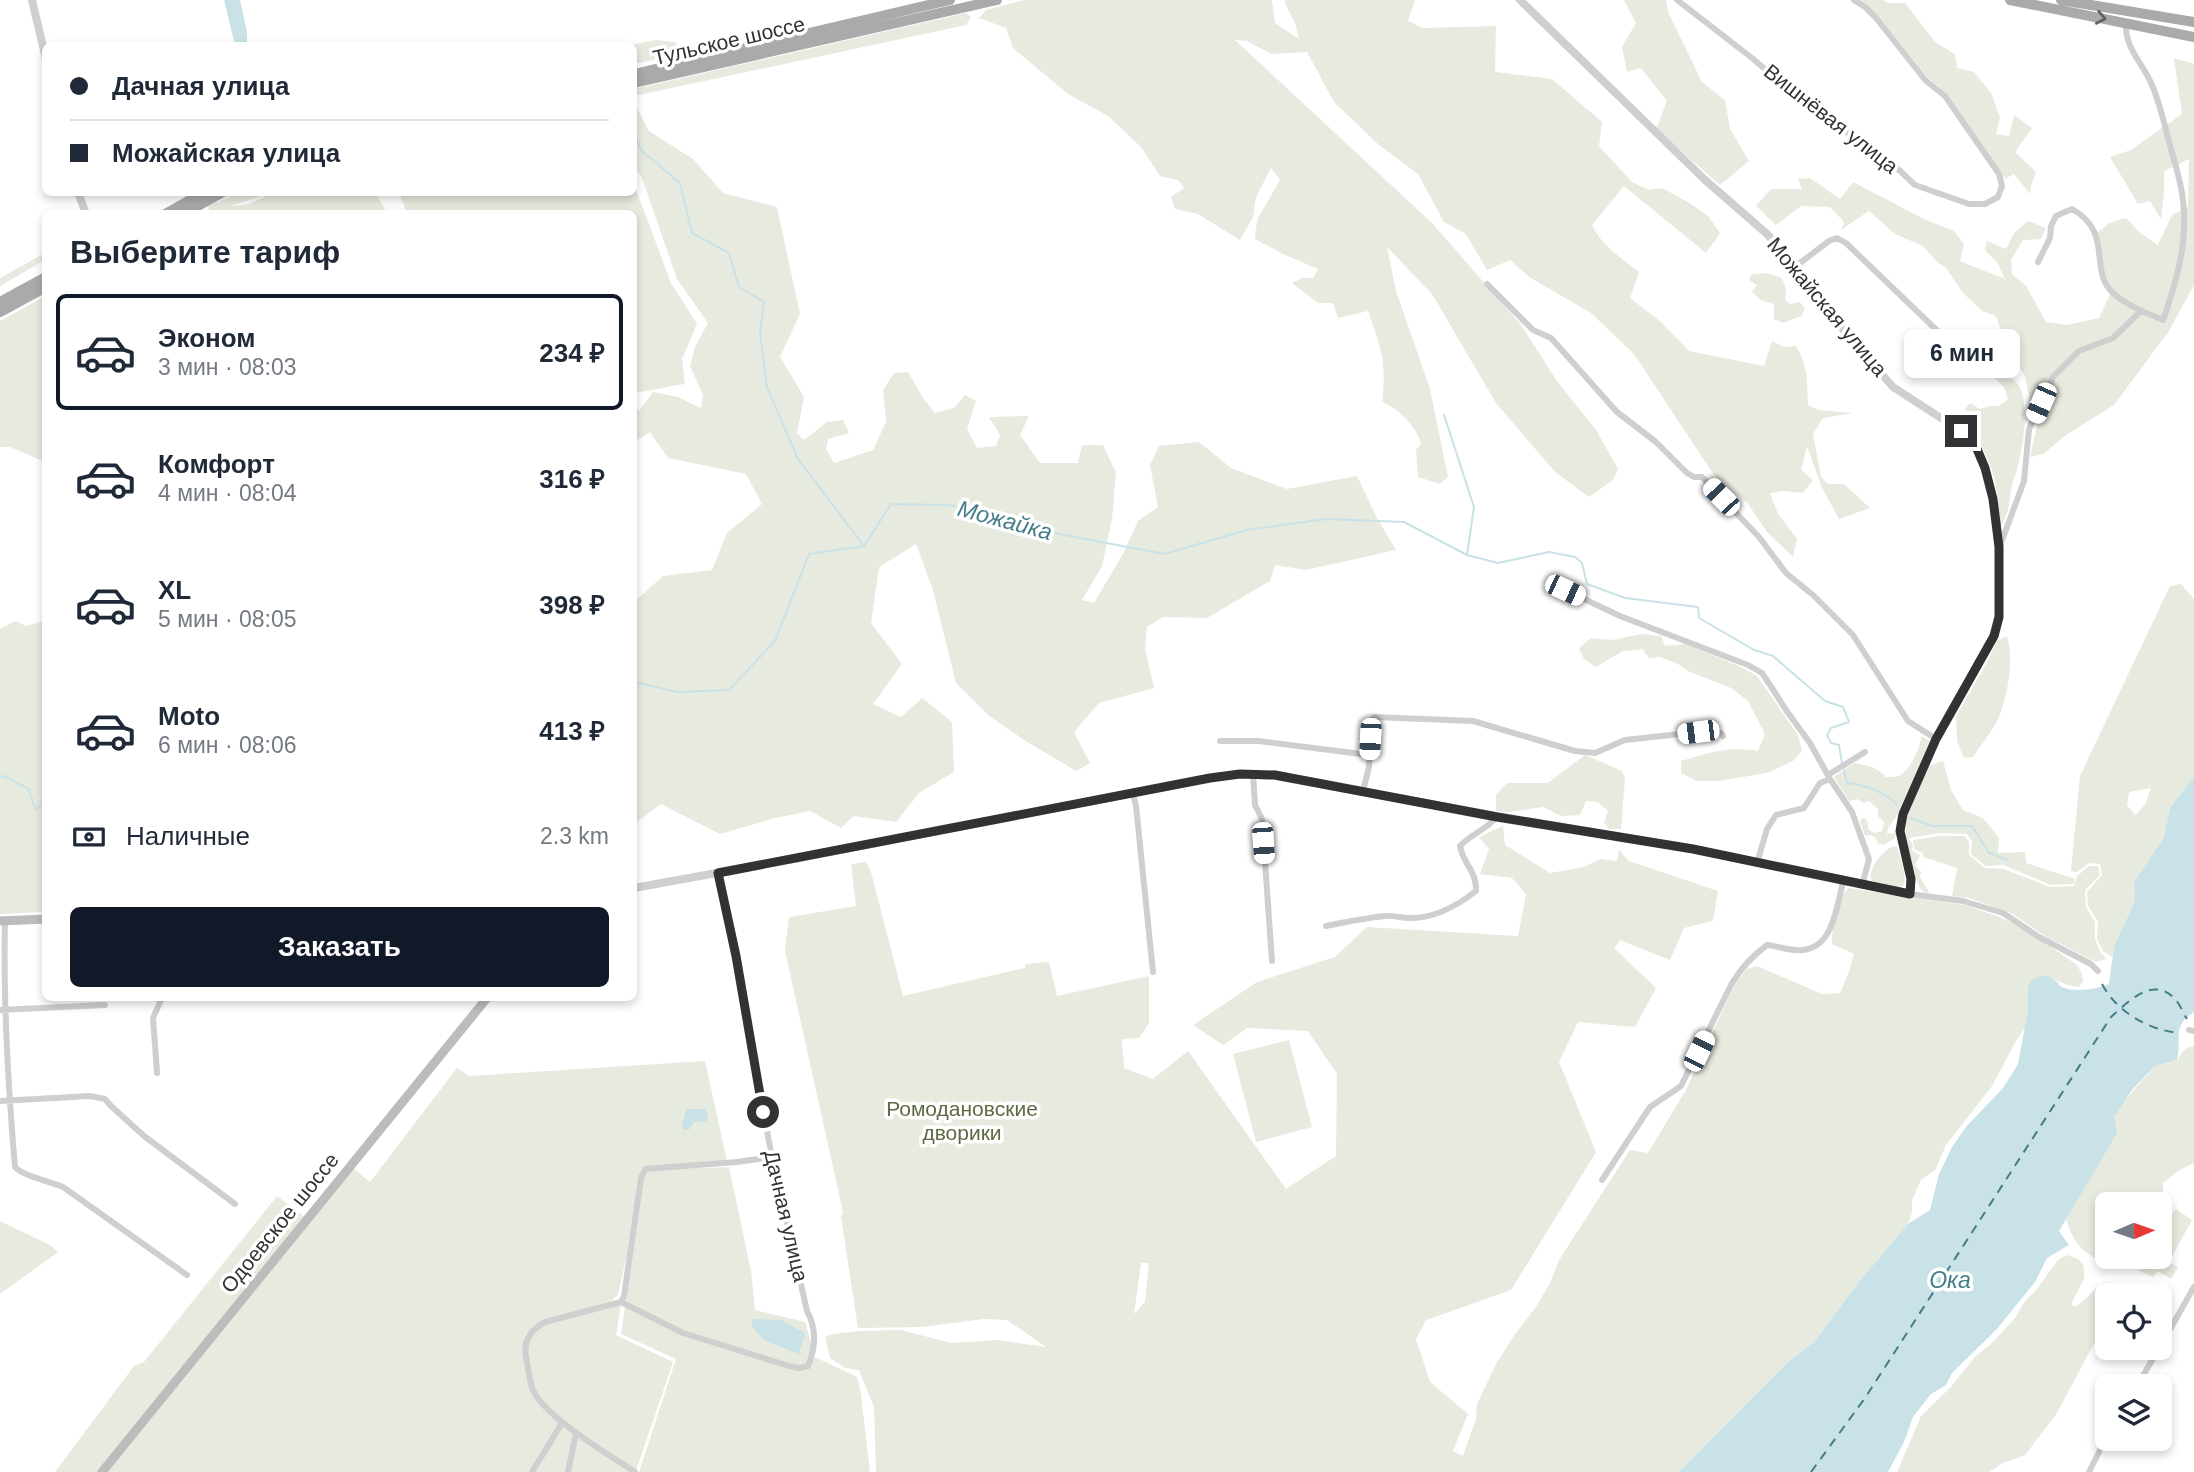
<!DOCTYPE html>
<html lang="ru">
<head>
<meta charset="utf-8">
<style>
  body { margin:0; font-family:Arial,sans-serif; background:#f2f2f3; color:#1f2937; height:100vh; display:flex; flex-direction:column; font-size:26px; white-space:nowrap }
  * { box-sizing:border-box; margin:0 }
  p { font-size:23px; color:#747a83 }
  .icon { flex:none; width:38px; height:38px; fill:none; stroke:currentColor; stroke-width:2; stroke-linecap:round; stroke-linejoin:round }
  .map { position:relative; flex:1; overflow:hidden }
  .details { position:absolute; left:42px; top:210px; width:595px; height:791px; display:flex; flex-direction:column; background:#fff; border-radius:10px; box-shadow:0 4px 10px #0003 }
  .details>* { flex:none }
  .banner { position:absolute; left:42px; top:42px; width:595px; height:154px; border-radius:10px; box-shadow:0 4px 10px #0003; display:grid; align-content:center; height:154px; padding:0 28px; background:#fff }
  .needle { width:46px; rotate:88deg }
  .tools { position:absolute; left:2095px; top:1192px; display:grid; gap:14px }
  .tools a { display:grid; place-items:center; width:77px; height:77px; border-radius:10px; background:#fff; box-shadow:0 4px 10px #0003; font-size:35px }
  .end { position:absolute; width:32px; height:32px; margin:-16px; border:9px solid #323232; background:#fff; box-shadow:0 0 0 4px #fff }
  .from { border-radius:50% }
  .bubble { position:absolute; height:49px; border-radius:10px; background:#fff; box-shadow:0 4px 10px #0003; font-size:23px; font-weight:700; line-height:49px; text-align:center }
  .car { position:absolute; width:21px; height:42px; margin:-21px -10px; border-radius:9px; box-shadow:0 0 5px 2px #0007; background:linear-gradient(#fff 24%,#345 0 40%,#fff 0 76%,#345 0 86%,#fff 0) }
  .banner b { display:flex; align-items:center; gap:24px; height:66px; font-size:26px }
  .banner b+b { border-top:2px solid #e0e1e3 }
  .banner i { width:18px; height:18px; background:#1f2937 }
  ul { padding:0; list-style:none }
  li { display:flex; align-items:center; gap:21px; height:116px; margin:0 14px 10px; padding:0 14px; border:4px solid transparent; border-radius:10px }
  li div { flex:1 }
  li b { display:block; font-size:26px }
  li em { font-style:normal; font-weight:700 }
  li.selected { border-color:#111827 }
  li>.icon { width:63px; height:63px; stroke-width:1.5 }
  h2 { padding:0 28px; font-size:32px; line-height:84px }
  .pay { display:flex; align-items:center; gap:18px; height:77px; padding:0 28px; font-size:26px }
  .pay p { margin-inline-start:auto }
  .primary-button { display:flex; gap:14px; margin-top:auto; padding:14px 28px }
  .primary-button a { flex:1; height:80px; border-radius:10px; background:#111827; color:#fff; font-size:28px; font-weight:700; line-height:80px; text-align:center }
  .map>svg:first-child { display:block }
</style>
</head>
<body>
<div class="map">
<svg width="2194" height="1472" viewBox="0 0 2194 1472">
  <rect width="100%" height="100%" fill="#fff"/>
  <path fill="#e7eade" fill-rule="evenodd" d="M1024,0H1272L1275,23L1299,39L1295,23L1284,1L1287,0H1415L1408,21L1423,28L1496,26L1495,72L1552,79L1602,122L1599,146L1632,182L1649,190L1662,188L1688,202L1708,216L1720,233L1706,253L1624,186L1592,225C1601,245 1622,259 1639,272L1630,298L1661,322L1689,351L1764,366L1772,341L1784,347L1796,346C1808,365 1807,383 1808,405L1818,410L1853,413L1823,418L1813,434L1821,477L1828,484H1844L1870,508L1839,519L1822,488L1807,446L1801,470L1813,480L1803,493L1784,491L1770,493L1778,514L1797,539L1793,557L1767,532L1746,501L1728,489L1714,475L1634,354L1591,313L1529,277L1510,260L1487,270L1466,234L1444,222L1418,174L1379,145L1334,102L1307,52L1271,54L1247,41L1235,40L1432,223L1521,325L1557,381L1596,430L1618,469L1613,480L1589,497L1555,472L1496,403L1432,294L1387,247L1396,291L1430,389L1448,477L1440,484L1418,477L1416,449L1421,445C1418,427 1398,408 1382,402C1387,364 1381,347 1368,311L1338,318L1333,303H1318L1292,283L1302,278H1313L1318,269L1281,253L1255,239L1257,220L1280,180L1271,168L1256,197L1253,217L1240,240L1198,214L1175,209L1171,197L1184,188L1178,180L1160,176L1141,147L1108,116L1068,94L1013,48L1006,28L979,18L986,10Z
    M1624,0H1666L1668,12L1702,82L1725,100L1730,129L1749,161L1720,185L1656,129L1667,101L1641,68L1627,72L1622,47L1636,23Z
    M1857,0H1883L1888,3H1905L1935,42L1955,54L1957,68L1974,72L1991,93L2000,117L1996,134L2009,136L2014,115L2032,128L2015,152L2036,172L2031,186L2030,194L2014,174L2005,179L1948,95L1928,78L1878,16Z
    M966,13L971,17L966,25L634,96V89Z
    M656,40L675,42L681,51L676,55L634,64V46L630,45Z
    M2174,58L2194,64V285L2169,331L2114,405L2066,435L2043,454L2030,457L2037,426L2029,413L2030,401L2025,376L2007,348L1996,316L1982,311L1963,293L1946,268L1937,262L1923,246L1895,234L1869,211L1841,230L1844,222L1830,207L1801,206L1776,225L1756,206L1771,189H1802L1798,179L1810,178L1840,199L1853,182L1926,220L1954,231L1964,244L1960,261L2005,279L1997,262L1985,250L1987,241L2006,249L2014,233L2028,221L2046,228L2041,239L2023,240L2011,260L2012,274L2026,286L2046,322L2067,325L2099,318L2112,290L2103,269L2096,234L2109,223L2126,218L2139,232L2158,245L2172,215L2188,207L2189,159L2164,171V193L2161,219L2150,201L2138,204L2110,157L2131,150L2182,114Z
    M634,103L649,131L693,159L723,193L777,207L800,314L780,357L804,397L797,433L804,440L827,422L843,420L849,433L828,439L826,449L834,463L873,450L886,422L883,390L894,373L908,372L923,398L935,413L954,408L965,395L976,401L967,429L977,448L996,446L1000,435L989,417L1029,416L1020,435L1040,463H1078L1082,445H1103L1116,473L1112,519L1102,566L1082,600L1094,603L1124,552L1138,521L1158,507L1150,465L1159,446L1199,442L1231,468L1287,489L1357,476L1377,518L1396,550L1306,570L1275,565L1270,581L1207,618L1163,617L1147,627L1145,649L1154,688L1099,703L1074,732L1090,763L1076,771L1024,740L988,715L956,683L933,590L916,544L879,567L871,623L902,664L873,704L901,717L922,698L952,722L954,772L919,793L896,822L854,816L841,828L810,811L775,818L720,834L661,804L634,824V602L663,576L712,570L727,533L762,504L746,474L668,458L650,432L634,442V403L639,411L653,392L678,397L701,408L703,395L690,366L695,347L708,323L677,279L642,178L634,167Z
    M634,184L671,283L697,324L682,359L685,384C667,386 651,392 634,392V214L407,213L399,193L634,192Z
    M375,192L387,213L210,214L208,206L239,193H269L231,206L249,204L273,193Z
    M45,253V260L0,286V278Z
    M1766,273L1782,278L1786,289L1785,300L1790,304L1800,302L1805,309L1802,316L1783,323L1774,319V304L1761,300L1752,292L1757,285L1749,280L1752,274Z
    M45,296V462L10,447H0V321Z
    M2004,372C2012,378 2019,383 2022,393C2028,413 2023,449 2017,469C2016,474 2013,479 2012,485C2009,499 2010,513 2001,526C1997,506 1998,485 1990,465C1983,446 1968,428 1965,409L1970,403L1980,409L1989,406H1999L2008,399L2004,387L1989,373Z
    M2181,584L2194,599V776L2170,808L2165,838L2134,882L2135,901L2114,946L2112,957L2103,951L2097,939L2098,922L2088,906L2087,892L2102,875L2100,864L2089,863L2077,872L2071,871L2080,776L2170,586ZM2151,788L2145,805L2135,815L2127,805L2129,792Z
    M45,618V912L0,914V629L15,621L26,626L43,621Z
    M1642,634L1661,636L1665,646L1685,644L1739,666L1757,676L1798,735L1802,751L1793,761L1767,773L1719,781H1697L1681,773V761C1708,753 1730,746 1758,751L1765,734L1748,701L1731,688L1688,671L1678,664L1660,657L1649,658L1642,649L1623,651L1596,667L1584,659L1579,648L1591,638L1612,640Z
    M2007,636C2014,658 2008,697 1998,719C1992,732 1981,744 1973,757L1964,758L1957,741L1956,716L1985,666L1997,641Z
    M1921,736L1930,741L1896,817L1888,828L1887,834L1896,833L1895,838L1883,845L1877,843L1876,838L1871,835L1865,836L1860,821L1863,818L1867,820L1869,830L1875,833L1882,831L1884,822L1878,816V809L1869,801L1864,803L1857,799L1849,801L1834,777L1854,763C1867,765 1877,767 1886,777C1890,777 1894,777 1898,776C1909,773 1922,745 1921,736Z
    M1585,755L1622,771L1625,779L1621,829H1609L1604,822L1608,811L1598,802L1586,801L1580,815L1561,816L1543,807L1509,812L1496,811V795L1507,783H1548Z
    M1943,761L1951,790L1963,810L1983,818L1999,838L1998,853L2025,852L2026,863L2075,879L2074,884L2051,885L2003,865L1986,866L1971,854L1972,841L1967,834L1940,833L1909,838L1913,845L1912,850L1920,855L1915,865L1921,872L1920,877L1929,892L1926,893L1921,890C1910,867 1901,837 1908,811C1912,796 1922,780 1928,766Z
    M1503,826L1505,845L1550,873L1584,867L1600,859L1617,861L1619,850L1629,861L1718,891L1713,921L1684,928L1670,960L1620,940L1614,948L1656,988L1635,1027L1578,1022L1559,1062L1596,1152L1511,1290L1426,1320L1416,1339L1430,1382L1468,1414L1453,1451L1463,1456L1476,1419L1477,1404L1497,1362L1516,1333L1536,1307L1550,1283L1559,1260L1630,1150L1648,1153L1686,1090L1735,984L1747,969L1757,966L1822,994L1840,993L1849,972L1854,954L1832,944C1831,930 1838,896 1849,888L1965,905L2002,918L2031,933L2077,965L2082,974L2083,981L2079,987L2068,985L2050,978L2028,1010L2026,1026L2016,1041L1992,1086L1946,1145L1935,1170L1921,1180L1912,1200V1212L1908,1224L1857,1284L1814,1342L1787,1363L1679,1472H876L874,1407L859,1370L845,1368L830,1358L825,1337L833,1334L860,1331L901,1330L951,1343L998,1340L1046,1347L1007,1320L984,1319L922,1327L858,1328L841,1217L843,1212L785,951L789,917L856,906L851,864L866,862L871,872L903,996L1025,968V964L1049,962L1057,996L1149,976V1023L1139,1038L1122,1039L1124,1068L1153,1079L1188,1051L1286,1189L1336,1156L1337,1074L1308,1031L1247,1028L1223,1045L1193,1025L1257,982L1335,957L1367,927L1518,936L1526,894L1512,878L1480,874L1489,849L1479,837ZM1141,1263H1149L1145,1302L1134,1314Z
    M1939,836H1965L1969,842V855L1985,868L2004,869L2050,887L2074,886L2077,876L2089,866H2098L2100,875L2085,890L2086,907L2095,922V939L2101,953L2107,959L2096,962L2045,936L2011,913L1969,898L1952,896L1957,868L1924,857L1923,853L1915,850L1913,840Z
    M1893,846L1897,847C1900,859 1908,874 1903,886L1896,887L1873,882L1870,877C1872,864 1881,853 1893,846Z
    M1289,1040L1312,1127L1256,1142L1233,1054Z
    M2194,1046V1163L2178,1171L2163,1183V1212L2160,1220V1204H2107V1256L2131,1257L2124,1267L2117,1263L2111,1268C2085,1251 2076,1251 2066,1219L2083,1188L2119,1107L2155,1066L2177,1060L2185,1049Z
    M705,1061L727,1161L642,1167L638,1178L627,1254L618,1295L611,1301L535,1325L525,1336L523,1351L532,1395L560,1422L529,1472H55L134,1366L144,1362L277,1196L310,1221L353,1168L370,1182L457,1068L469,1076Z
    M729,1167L751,1271L755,1310L805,1322L812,1346L809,1356L817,1358L857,1377L861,1395L870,1472H639L676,1359L621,1334L644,1174L651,1170Z
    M2176,1209L2192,1220L2169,1262L2178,1267L2171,1279L2158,1271L2153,1277L2139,1271L2146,1257L2160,1256V1231Z
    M0,1221L50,1245L58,1252L0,1294Z
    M2067,1255L2078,1259L2084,1266V1279L2071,1304L2075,1307C2088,1300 2093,1287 2105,1282L2107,1289V1319L2057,1413L2025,1455L2003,1463L1989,1472H1897L1921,1416L1950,1388L1975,1357L1992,1343L2015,1318L2025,1301L2037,1289L2058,1260Z
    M621,1305L616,1335L673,1362L636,1471C609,1453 544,1416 534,1385C530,1373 529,1359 526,1347L527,1341L542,1325Z
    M563,1425L633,1472H534Z"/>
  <path fill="#c9e2e7" d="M224,0H240L247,32V45H235Z
    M2194,776V1012C2171,1027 2182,1037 2177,1060L2155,1066L2132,1090L2114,1117L2117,1133L2059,1231L2069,1245L2047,1258L2035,1282L1996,1330L1952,1373L1946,1385L1931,1394L1913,1417L1904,1442L1888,1472H1679L1787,1363L1814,1342L1857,1284L1908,1224L1930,1210L1939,1174L1952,1147L1966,1127L2003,1088L2018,1064L2028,1010V987C2033,975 2045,972 2056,981C2063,987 2056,985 2065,988C2074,992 2100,989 2109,984L2114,946L2135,901L2134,882L2164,838L2170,808Z
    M686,1109H706L708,1115L707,1121L694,1122L690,1129L683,1130L682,1127Z
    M752,1319L781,1320L805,1333L799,1354L764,1340L752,1327Z"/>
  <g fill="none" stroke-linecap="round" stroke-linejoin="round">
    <path stroke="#c9e2e7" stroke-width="2" d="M634,135L642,151L680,183L692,233L729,253L739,287L764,302L760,334L767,387L798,459L864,546
      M1444,415L1474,507L1467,555L1498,563L1549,552L1575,557L1582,563L1587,584L1625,598L1698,607L1699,618L1754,650L1773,656L1825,701L1843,707L1849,722L1831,728L1827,735L1831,743L1839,745L1842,764
      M634,682L678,692L729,690L775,641L809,554L864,546L891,504L949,505L1064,535L1165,554L1246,530L1326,519L1404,522L1467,555
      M1844,770L1847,783C1867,785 1882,791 1897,804
      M0,776L6,777L29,789L35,809L46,802
      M1910,818L1932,826H1972L1989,853L2008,860"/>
    <path stroke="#427d88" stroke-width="2" stroke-dasharray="9 7" stroke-linecap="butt" d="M2102,984C2117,1012 2147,1029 2178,1033
      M1811,1472L1865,1398L2111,1017C2128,1002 2153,975 2175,999C2180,1004 2183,1013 2187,1019"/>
    <path stroke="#cfcfcf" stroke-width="6" d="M1677,0L1752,58L1793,93L1899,170L1915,185L1969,204H1985L1998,197L2002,186L1999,174L1945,96L1926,81L1876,18L1865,7L1854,0
      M2038,262L2050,238L2051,226L2056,216L2072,209C2115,233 2087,270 2114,294C2128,306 2146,313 2163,320C2179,275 2191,231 2180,183C2177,169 2173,156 2169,142C2164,122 2160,104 2152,85C2143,63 2124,48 2126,22
      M1796,266L1829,241L1837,238L1846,243L1975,367
      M1487,284L1533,330L1551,338L1617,412L1656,442L1687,473L1694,477H1702L1759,537L1786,573L1813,595L1853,635L1908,721L1936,739
      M2000,546L2024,481L2029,429L2053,377L2079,351L2113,338L2141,311
      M1565,590L1620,616L1748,665L1762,673L1772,688L1786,710L1810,743L1830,779L1852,812L1869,859L1862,886
      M1220,741H1258L1369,755
      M1253,774L1255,805L1262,819L1272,961
      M1828,775L1865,752
      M1363,791L1369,767L1371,723L1374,717L1473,721L1575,751L1595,753L1625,740L1698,732L1721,733L1723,736
      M1133,794L1136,806L1153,972
      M1757,863L1767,829L1776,815L1804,808L1820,783L1830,779
      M1910,894L1963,901L2003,913L2039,937L2091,964L2098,971
      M5,921C3,1003 8,1085 15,1167C21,1175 51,1182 63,1187L187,1275
      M1326,926C1346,922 1365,918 1385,916C1395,915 1403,919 1412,918C1436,918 1458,905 1476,891C1477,871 1463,864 1460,846C1472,833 1487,830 1497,816
      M0,1010L105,1005
      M2189,1030L2194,1031
      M157,1073L153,1018L162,998
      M0,1101L90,1096L105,1099L111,1106L144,1136L235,1204
      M1602,1180L1650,1107L1681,1086L1732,983C1742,967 1752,956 1767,945C1776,946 1785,949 1794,950C1833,954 1836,909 1843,882
      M621,1302L683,1333L789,1366L799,1368L808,1366C816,1347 817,1329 807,1311L772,1157L750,1044L736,956L718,873
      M2160,1347L2194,1287
      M2137,1386L2159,1348
      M532,1472L562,1423
      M568,1472L576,1433
      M635,1472C609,1455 545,1417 533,1390C529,1380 528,1367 526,1357C523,1341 530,1330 545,1322L621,1302L624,1296L641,1178L645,1169L737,1162L772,1157
      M2089,1472L2107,1436"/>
    <path stroke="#cfcfcf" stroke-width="8" d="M32,0L46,59
      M78,192L86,214
      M634,888L799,858L1210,778L1240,774L1275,776L1497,816L1693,849L1910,894L1911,879L1900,831L1903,814L1936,739L1994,636L1999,617V547L1993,499L1985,468L1977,449L1961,431L1893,387L1834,319L1796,266L1767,234L1704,179L1520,0"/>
    <path stroke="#bcbcbc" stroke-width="9" d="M0,921L46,919
      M102,1472L487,998"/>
    <path stroke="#aaa" stroke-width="10" d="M2010,0L2194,37
      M2061,0L2194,22
      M634,74L950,0
      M634,83L997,0
      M165,214L204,192
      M183,214L223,192
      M0,302L46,277
      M0,312L46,287"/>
  </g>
  <defs><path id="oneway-chevron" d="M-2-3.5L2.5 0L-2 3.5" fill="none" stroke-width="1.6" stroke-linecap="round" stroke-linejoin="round" transform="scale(1.75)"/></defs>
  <use stroke="#626262" href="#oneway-chevron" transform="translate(2101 18) rotate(11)"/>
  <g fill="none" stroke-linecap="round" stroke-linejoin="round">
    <path stroke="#323232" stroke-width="9" d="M763,1112L736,956L718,873L1210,778L1240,774L1275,775L1497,817L1693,849L1910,894L1911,879L1900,831L1903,814L1936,739L1994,636L1999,617V547L1993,499L1985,468L1977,449L1961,431"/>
  </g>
  <g text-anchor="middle" stroke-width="7" stroke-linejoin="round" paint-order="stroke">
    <g font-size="21" fill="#323232" stroke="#fff">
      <text transform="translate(729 41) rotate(-13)" y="7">Тульское шоссе</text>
      <text transform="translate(1831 119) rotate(38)" y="7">Вишнёвая улица</text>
      <text transform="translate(1827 307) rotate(50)" y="7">Можайская улица</text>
      <text transform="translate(786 1216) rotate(77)" y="7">Дачная улица</text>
      <text transform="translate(280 1223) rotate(-51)" y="7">Одоевское шоссе</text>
    </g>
    <g font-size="21" fill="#5e6b42" stroke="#fff">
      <text x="962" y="1116">Ромодановские<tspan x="962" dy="24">дворики</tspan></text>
    </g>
    <g font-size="23" font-style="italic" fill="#427d88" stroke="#fff">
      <text transform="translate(1005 520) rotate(15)" y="8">Можайка</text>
      <text x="1950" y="1288">Ока</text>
    </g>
  </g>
</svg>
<div class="tools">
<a><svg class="needle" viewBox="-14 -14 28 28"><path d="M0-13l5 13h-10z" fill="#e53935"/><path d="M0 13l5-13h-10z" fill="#747a83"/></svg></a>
<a><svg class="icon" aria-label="locate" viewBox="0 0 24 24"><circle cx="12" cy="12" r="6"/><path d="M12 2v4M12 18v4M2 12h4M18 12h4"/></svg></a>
<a><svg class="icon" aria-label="layers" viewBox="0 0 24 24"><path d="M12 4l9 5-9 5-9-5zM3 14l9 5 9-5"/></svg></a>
</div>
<i class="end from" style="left:763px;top:1112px"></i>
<i class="end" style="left:1961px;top:431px"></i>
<div class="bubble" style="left:1904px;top:329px;width:116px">6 мин</div>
<i class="car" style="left:2041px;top:403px;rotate:204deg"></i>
<i class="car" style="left:1721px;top:497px;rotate:316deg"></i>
<i class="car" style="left:1565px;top:590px;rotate:115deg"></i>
<i class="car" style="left:1698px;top:732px;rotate:263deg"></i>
<i class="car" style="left:1370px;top:739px;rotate:183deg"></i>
<i class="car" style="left:1263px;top:843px;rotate:176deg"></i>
<i class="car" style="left:1699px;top:1051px;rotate:26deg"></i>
<div class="banner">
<b><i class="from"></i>Дачная улица</b>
<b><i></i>Можайская улица</b>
</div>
<section class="details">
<h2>Выберите тариф</h2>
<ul>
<li class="selected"><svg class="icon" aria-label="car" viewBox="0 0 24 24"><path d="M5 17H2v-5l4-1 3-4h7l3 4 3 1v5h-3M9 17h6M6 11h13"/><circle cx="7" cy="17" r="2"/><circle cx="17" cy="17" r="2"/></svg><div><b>Эконом</b><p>3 мин · 08:03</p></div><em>234 ₽</em></li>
<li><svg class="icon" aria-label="car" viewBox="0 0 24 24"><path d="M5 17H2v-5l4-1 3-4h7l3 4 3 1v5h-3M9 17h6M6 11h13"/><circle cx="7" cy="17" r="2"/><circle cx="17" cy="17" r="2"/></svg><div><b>Комфорт</b><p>4 мин · 08:04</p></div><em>316 ₽</em></li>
<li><svg class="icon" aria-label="car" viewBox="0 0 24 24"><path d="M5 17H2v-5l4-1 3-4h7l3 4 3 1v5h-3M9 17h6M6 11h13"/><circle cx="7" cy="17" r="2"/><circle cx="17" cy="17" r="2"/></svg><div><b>XL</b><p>5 мин · 08:05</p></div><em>398 ₽</em></li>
<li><svg class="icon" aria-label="car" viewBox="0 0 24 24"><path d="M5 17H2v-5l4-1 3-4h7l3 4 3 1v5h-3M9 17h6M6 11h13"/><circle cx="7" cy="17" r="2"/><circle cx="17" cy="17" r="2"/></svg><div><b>Moto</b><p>6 мин · 08:06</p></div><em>413 ₽</em></li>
</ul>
<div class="pay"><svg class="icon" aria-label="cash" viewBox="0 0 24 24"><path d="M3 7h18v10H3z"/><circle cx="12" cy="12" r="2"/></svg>Наличные<p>2.3 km</p></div>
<div class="primary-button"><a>Заказать</a></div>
</section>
</div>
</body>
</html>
